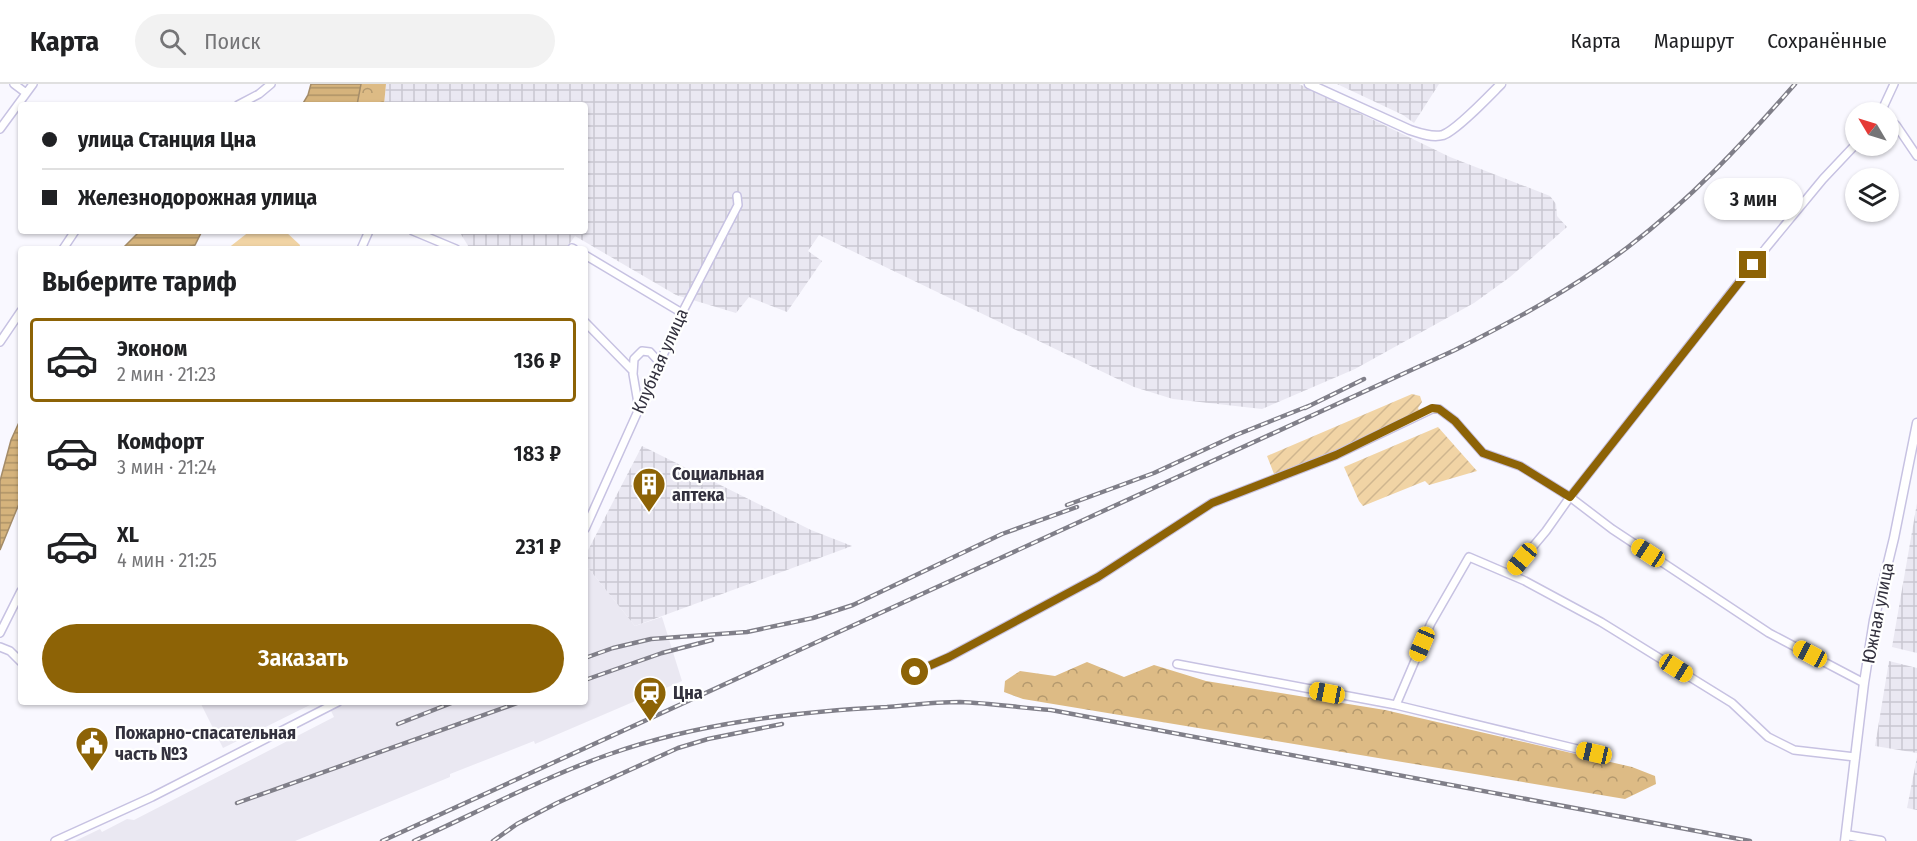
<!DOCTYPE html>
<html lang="ru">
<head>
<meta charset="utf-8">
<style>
  body { margin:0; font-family:"Fira Sans Condensed",sans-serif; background:#f2f2f2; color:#202124; height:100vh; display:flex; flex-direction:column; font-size:22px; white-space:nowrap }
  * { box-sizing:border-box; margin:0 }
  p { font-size:20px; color:#757577 }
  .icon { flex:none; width:33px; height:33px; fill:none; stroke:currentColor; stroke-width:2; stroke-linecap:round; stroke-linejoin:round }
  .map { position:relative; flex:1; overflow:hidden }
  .panel { position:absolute; left:18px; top:162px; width:570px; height:459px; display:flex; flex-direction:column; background:#fff; border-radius:6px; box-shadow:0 2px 4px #0004 }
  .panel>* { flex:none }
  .top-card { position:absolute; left:18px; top:18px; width:570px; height:132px; border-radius:6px; box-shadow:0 2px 4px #0004; display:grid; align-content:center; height:132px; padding:0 24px; background:#fff }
  .needle { width:39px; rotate:308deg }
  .fabs { position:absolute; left:1845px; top:18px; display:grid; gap:12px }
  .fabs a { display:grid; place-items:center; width:54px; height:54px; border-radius:50%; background:#fff; box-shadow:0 2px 4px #0004; font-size:30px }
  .end { position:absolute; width:27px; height:27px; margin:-14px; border:8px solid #8d6306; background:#fff; box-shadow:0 0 0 3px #fff }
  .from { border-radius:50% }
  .bubble { position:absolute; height:42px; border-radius:21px; background:#fff; box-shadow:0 2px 4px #0004; font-size:20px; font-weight:600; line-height:42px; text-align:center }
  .car { position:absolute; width:18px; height:36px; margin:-18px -9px; border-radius:8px; box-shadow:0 0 4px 2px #0007; background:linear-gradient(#f5c518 24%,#345 0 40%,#f5c518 0 76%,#345 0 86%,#f5c518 0) }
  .top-card b { display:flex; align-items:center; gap:21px; height:57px; font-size:22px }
  .top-card b+b { border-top:2px solid #e0e0e0 }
  .top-card i { width:15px; height:15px; background:#202124 }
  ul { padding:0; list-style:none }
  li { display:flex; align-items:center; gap:18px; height:84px; margin:0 12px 9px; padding:0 12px; border:3px solid transparent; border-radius:6px }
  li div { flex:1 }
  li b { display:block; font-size:22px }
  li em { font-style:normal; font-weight:600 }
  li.current { border-color:#8d6306 }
  li>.icon { width:54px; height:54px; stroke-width:1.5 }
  h2 { padding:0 24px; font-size:27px; line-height:72px }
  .primary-button { display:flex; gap:12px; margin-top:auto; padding:12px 24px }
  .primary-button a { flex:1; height:69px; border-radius:36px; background:#8d6306; color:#fff; font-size:24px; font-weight:600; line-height:69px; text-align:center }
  header { display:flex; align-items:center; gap:36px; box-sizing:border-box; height:84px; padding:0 30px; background:#fff; border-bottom:2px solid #e0e0e0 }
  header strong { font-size:28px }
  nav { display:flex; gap:33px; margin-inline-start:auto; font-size:21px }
  .search { width:420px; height:54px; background:#f2f2f2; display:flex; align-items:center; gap:15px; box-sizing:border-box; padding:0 21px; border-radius:33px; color:#757577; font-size:22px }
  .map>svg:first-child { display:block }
</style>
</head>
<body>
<header>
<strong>Карта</strong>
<div class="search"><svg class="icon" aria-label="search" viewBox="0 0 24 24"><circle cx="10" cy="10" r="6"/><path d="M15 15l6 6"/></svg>Поиск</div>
<nav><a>Карта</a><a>Маршрут</a><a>Сохранённые</a></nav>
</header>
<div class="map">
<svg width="1917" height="757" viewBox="0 0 1917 757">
  <defs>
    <pattern id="industrial-grid" width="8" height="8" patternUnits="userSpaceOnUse" patternTransform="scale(1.5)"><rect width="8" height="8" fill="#eae8f2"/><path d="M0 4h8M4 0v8" fill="none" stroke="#c9c7d1"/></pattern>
    <pattern id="forest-crowns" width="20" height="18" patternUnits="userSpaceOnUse" patternTransform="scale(1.5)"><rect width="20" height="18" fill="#ddbb85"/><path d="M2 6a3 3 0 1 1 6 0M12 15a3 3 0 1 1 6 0" fill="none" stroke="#b4996e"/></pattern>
    <pattern id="garden-furrows" width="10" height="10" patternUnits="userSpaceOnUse" patternTransform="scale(1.5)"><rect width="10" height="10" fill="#f1d4a5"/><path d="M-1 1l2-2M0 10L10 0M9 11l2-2" fill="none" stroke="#cfb68f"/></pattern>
    <pattern id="water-rules" width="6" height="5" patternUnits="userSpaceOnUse" patternTransform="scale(1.5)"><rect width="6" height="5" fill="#d5b37c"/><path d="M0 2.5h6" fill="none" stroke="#ad9267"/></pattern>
  </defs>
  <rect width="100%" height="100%" fill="#f9f8ff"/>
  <path fill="#eae8f2" d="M585,480L635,542L662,533L682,597L535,660L534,657L450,690V693L295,757H75L100,745L102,748L127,735L134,736L334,633L330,625L344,618H585Z
    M200,618H316L223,664Z"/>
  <path fill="url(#industrial-grid)" d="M386,0H1299L1450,73L1550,112L1556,120L1557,132L1567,143L1510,193L1474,219L1355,285L1262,325L1173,315L1134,303L819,151L808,167L822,177L787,228L749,213L736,229L676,211L575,152L566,165H470L459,147H585V21H384Z
    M1337,0H1439L1414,39L1403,31Z
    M642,362L811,446L852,462L635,542L585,480V472Z
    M1917,419V569L1892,563Z
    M1889,577L1917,584V669L1875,662Z
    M1917,673V726L1907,724Z"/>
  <path fill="url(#forest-crowns)" d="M361,0H386L384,21H357Z
    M1087,578L1124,593L1154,581L1206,597L1385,626L1632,683L1655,692L1656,700L1625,715L1023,615L1004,608L1005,597L1020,587L1055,592Z"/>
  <path fill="url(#garden-furrows)" d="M1412,310L1420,312L1422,318L1418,324L1420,328L1342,363L1336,369L1274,390L1267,372Z
    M1438,343L1477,387L1429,401L1425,397L1363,422L1359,417L1344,383Z"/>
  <path fill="#f1d4a5" d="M250,147H285L300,161L299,165H227Z"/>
  <path fill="url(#water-rules)" stroke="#a48c69" stroke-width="1.5" d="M311,0H361L357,21H302L308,11Z
    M140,147H202L195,161L181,165H122Z
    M21,334V415L0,466V397L11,356Z"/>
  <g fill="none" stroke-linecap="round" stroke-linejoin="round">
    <defs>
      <path id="minor" d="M14,0L26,9
        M238,21L259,10L271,0
        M1881,28L1894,0
        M1888,36L1896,41L1917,72
        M0,45L33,0
        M413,147L456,165
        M572,164L574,165
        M63,165L75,147
        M361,165L369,147
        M585,171L682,229
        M585,238L633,287
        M0,258L21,227
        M639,325L633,290L634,275L642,267L650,268L660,279
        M585,445L682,229L738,121L737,112
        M1510,490L1546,447L1570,413L1766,164L1823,95L1856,60
        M0,549L21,507
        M0,563L10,567L21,578
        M1177,580L1396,621
        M915,588L949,573L1098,493L1212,419L1336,371L1432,325H1439L1455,337L1483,369L1520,382L1570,413L1612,445L1769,549L1864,599
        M1594,669L1396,621L1431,539L1469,473L1525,497L1601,538L1732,619L1768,653L1794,666L1855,673
        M55,757L152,713L338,618"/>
      <path id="tertiary" d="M1309,0L1410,46C1419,49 1432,54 1443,51C1457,46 1489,12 1501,0
        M1846,751L1881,757
        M1845,757L1864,599L1874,536L1894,454L1917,339"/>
    </defs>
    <use href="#minor" stroke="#c7c2e2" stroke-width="10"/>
    <use href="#tertiary" stroke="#c7c2e2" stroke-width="11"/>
    <use href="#minor" stroke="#fff" stroke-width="7"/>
    <use href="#tertiary" stroke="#fff" stroke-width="8"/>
    <defs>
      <path id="rail" d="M1305,324L1364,295
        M1067,421L1154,389L1236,351L1311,321
        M585,574L613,564L651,555L747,548L813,534L853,521L1002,450L1077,423
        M585,596L662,569L712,556
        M398,640L454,618
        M237,719L520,618
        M382,757L1455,266C1515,236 1574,204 1628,163C1690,116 1744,58 1795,0
        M414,757C478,728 544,693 610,670C698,639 794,628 887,623C911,621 936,618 960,618C990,619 1021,624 1051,626L1750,757
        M493,757L517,740L557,719L678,664L708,655L782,640"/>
    </defs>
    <use href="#rail" stroke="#807f89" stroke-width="4.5"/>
    <use href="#rail" stroke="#fff" stroke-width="2" stroke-dasharray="7" stroke-linecap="butt"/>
  </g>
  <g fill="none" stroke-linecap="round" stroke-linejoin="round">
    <path stroke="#8d6306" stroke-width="8" d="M915,588L949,573L1098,493L1212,419L1336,371L1432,324L1439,325L1455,337L1483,369L1520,382L1570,413L1753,181"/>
  </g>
  <defs>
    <symbol id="building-pin" viewBox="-11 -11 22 30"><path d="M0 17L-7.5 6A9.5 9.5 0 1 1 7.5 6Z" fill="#8d6306" stroke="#fff"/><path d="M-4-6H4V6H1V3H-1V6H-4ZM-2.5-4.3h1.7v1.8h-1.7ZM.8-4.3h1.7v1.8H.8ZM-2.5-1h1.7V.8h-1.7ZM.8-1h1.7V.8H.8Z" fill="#fff"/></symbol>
    <symbol id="station-pin" viewBox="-11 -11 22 30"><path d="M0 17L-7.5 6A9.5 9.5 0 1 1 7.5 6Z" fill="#8d6306" stroke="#fff"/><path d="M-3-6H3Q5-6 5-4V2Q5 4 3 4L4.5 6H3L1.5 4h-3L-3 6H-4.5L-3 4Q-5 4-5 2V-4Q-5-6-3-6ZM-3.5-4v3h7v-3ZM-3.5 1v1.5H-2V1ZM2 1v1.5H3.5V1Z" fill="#fff"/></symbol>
    <symbol id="civic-pin" viewBox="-11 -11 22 30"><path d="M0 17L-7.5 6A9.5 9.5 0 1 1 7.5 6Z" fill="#8d6306" stroke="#fff"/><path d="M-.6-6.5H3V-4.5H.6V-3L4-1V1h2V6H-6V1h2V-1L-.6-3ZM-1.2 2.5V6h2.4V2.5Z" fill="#fff"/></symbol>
  </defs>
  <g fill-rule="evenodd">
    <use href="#building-pin" x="630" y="381" width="38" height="52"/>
    <use href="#station-pin" x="631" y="590" width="38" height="52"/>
    <use href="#civic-pin" x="73" y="640" width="38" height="52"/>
  </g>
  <g text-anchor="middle" stroke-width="4.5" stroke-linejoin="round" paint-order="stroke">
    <g font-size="18" fill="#33313e" stroke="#fff">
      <text transform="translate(660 277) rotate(-66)" y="6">Клубная улица</text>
      <text transform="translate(1878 529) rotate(-79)" y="6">Южная улица</text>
    </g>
    <g font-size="18" font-weight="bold" fill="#33313e" stroke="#fff" text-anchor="start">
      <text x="672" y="396">Социальная<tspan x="672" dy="21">аптека</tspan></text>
      <text x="673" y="615">Цна</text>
      <text x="115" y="655">Пожарно-спасательная<tspan x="115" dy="21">часть №3</tspan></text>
    </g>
  </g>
</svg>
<div class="fabs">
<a><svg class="needle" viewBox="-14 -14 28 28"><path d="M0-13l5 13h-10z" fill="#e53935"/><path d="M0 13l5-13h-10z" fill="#757577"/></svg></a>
<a><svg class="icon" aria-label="layers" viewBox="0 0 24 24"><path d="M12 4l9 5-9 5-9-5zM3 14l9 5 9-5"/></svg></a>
</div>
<i class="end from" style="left:915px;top:588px"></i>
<i class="end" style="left:1753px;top:181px"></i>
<div class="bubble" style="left:1704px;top:94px;width:99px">3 мин</div>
<i class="car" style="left:1648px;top:469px;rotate:303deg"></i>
<i class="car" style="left:1522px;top:475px;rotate:220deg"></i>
<i class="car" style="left:1422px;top:560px;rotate:203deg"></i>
<i class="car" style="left:1810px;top:570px;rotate:298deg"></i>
<i class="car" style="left:1676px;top:584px;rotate:122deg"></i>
<i class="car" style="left:1327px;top:609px;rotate:281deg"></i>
<i class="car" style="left:1594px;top:669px;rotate:283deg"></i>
<div class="top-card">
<b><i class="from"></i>улица Станция Цна</b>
<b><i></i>Железнодорожная улица</b>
</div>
<section class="panel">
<h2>Выберите тариф</h2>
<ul>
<li class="current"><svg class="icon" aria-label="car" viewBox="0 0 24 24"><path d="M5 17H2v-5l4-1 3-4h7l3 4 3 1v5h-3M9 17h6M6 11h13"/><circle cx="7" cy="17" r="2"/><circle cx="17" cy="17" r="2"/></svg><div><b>Эконом</b><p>2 мин · 21:23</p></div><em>136 ₽</em></li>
<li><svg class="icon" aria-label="car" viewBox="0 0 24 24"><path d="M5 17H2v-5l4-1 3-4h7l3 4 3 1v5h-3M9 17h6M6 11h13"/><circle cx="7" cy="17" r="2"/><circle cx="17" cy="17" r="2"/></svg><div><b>Комфорт</b><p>3 мин · 21:24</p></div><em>183 ₽</em></li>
<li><svg class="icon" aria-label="car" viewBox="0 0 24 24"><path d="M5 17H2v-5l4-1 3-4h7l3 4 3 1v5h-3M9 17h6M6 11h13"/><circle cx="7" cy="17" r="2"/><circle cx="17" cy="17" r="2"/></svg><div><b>XL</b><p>4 мин · 21:25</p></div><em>231 ₽</em></li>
</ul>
<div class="primary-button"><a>Заказать</a></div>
</section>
</div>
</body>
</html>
